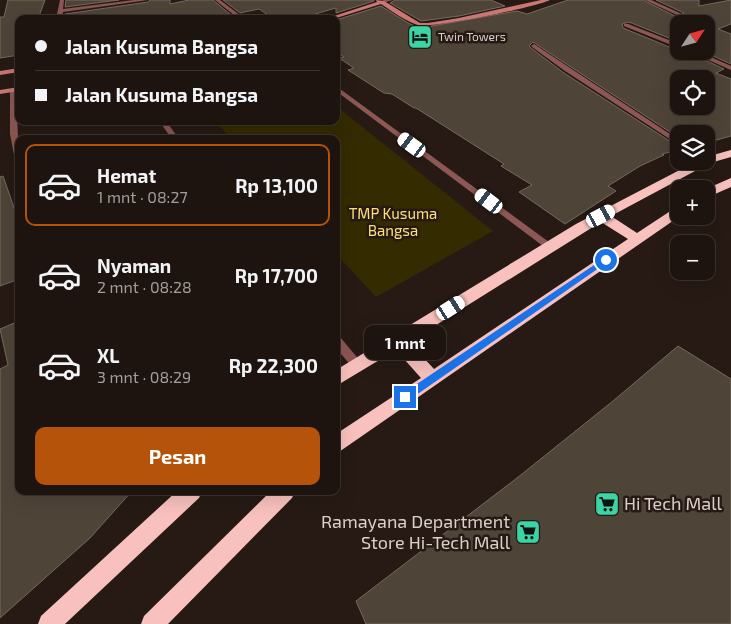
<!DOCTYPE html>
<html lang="id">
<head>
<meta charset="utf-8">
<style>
  body { margin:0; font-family:"Exo 2",sans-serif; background:#2a211d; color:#f1f3f6; height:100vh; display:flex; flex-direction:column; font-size:19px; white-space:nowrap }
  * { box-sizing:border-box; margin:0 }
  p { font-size:16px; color:#a09e9e }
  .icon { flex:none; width:28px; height:28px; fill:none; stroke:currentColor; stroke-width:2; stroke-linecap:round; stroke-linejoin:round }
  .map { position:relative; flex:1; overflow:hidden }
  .sheet { position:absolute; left:15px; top:135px; width:325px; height:360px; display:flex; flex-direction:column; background:#1d140f; border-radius:10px; box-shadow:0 5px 20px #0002,0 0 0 1px #3b332f }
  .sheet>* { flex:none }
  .hud { position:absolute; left:15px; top:15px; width:325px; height:110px; border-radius:10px; box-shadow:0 5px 20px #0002,0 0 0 1px #3b332f; display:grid; align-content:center; height:110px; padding:0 20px; background:#1d140f }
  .needle { width:32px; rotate:54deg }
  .fabs { position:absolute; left:670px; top:15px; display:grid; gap:10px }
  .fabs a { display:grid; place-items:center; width:45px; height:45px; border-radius:10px; background:#1d140f; box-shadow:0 5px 20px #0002,0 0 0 1px #3b332f; font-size:25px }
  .end { position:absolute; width:22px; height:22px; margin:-11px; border:6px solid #1a73e8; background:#fff; box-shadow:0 0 0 2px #fff }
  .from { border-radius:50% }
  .bubble { position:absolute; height:35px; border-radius:10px; background:#1d140f; box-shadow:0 5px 20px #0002,0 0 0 1px #3b332f; font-size:16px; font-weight:700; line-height:35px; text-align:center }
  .car { position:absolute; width:15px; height:30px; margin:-15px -8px; border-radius:6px; box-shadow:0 0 4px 1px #0007; background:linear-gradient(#fff 24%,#345 0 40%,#fff 0 76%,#345 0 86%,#fff 0) }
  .hud b { display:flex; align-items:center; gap:18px; height:48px; font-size:19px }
  .hud b+b { border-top:1px solid #3b332f }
  .hud i { width:12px; height:12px; background:#f1f3f6 }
  ul { padding:9px 0 0; list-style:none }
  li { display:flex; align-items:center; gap:15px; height:82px; margin:0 10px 8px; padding:0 10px; border:2px solid transparent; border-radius:10px }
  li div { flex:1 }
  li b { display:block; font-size:19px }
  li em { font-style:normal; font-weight:700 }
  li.on { border-color:#b45309 }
  li>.icon { width:45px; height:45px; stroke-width:1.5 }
  .action { display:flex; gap:10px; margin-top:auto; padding:10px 20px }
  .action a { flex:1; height:58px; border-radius:10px; background:#b45309; color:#fff; font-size:20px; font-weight:700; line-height:58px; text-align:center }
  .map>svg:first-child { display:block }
</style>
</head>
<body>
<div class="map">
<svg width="731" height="624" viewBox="0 0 731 624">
  <rect width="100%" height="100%" fill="#271a14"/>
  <path fill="#352b00" d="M336,106L493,231L376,297L336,254V139H231L215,121H336Z"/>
  <path fill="#4f4438" stroke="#756a5d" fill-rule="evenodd" d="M8,0H45L38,19H19V55L0,58V17H4Z
    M66,0H119L65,7Z
    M150,0H170V4L189,0H213L231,15L215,19H64L65,14L148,2Z
    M223,0H374V1L336,13V8L298,19L292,16L274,19L259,9L240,13Z
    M395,0H491L505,6L459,16L421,21L390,3Z
    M568,0H643L677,17L684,13L656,0H699V6L731,0V24L718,29L731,34V64L702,51H706V24H679V42L629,22L622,24L623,28L679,51H686L724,69L716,73L731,79V136L706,143V134H679V138L533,42L529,46L531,48L564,73L679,147V150L662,154L664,155L640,166L608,186L616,191L565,224L519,192L532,185L501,166L504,164L416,108H414L392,94L384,93L348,70L354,68L339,58L344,57L336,51V20L381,6L408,23L417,27H426L517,11L527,14ZM679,79H706V106H679Z
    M3,176L19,222V279L0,286V177Z
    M19,321V491H132L90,538L0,618V369L8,365L0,329Z
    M678,346L731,379V624H366L356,601L517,478L613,401Z"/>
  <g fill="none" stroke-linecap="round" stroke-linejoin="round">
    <path fill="#8c5754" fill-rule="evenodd" d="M60,0H64L63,9L134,0H148L63,12L62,19H56Z
      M215,0H220L245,19H239Z
      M393,0L382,3L380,2L384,0Z
      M645,0H651L682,14L677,15Z
      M624,24H628L679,44V48L624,26Z
      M534,44L679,140V145L565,71L532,47L531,46Z
      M688,51H697L731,66V70Z
      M336,86L553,245L554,247L553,249H547L336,91Z
      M13,88L16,90L19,162L15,160L10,134V90Z
      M159,121H166L179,139H172Z
      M336,336L340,337L361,362L362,365L361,368L357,370L353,368L336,348Z"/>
    <path fill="#cb7672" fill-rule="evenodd" d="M376,0L384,1L420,23H428L459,18L541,0H550C537,7 430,29 418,25C405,21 392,11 381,4L333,19H325L377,2Z
      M19,68V72L0,75V71Z
      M19,87V91L0,94V90Z"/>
    <path fill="#f8c1bd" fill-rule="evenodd" d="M731,150V157L710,163L611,216L637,233L675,208L679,207L680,216L336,454V434L421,378L396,350L336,386V370L576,224L697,161H706V157ZM601,222L628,239L434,369L409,342Z
      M731,178V187L706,198V189Z
      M177,491H202L199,498L65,624H38L41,616Z
      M271,491H295L292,498L168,624H141L144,616Z"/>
  </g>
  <path fill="#1a73e8" d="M606,257L610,260L609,261L409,400H402V394Z"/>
  <defs>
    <symbol id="hotel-square" viewBox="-11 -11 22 22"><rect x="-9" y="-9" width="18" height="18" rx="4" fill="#3bd4a4" stroke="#271a14"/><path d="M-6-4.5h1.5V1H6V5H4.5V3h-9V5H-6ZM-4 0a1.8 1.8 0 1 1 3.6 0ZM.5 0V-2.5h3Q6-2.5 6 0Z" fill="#111"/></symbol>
    <symbol id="supermarket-square" viewBox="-11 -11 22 22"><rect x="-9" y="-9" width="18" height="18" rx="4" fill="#3bd4a4" stroke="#271a14"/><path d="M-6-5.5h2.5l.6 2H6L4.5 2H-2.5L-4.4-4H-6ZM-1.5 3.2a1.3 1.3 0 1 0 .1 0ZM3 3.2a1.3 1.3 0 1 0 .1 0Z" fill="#111"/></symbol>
  </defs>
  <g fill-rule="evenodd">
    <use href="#hotel-square" x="406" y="23" width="28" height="28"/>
    <use href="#supermarket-square" x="593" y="490" width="28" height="28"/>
    <use href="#supermarket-square" x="514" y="518" width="28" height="28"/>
  </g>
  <g text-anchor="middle" stroke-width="5" stroke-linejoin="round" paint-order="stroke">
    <g font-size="12" fill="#d9cfcb" stroke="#271a14" text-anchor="start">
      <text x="438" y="41">Twin Towers</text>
    </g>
    <g font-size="15" fill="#fce179" stroke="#271a14">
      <text x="393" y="219">TMP Kusuma<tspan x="393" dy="17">Bangsa</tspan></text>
    </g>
    <g font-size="18" fill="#d9cfcb" stroke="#271a14" text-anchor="start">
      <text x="624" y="510">Hi Tech Mall</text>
      <text x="510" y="528" text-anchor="end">Ramayana Department<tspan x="510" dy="21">Store Hi-Tech Mall</tspan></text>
    </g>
  </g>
</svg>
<div class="fabs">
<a><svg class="needle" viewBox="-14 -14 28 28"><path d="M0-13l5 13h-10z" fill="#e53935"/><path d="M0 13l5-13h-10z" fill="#a09e9e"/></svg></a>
<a><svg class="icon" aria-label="locate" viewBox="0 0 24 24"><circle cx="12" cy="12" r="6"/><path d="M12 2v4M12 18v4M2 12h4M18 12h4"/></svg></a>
<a><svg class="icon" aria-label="layers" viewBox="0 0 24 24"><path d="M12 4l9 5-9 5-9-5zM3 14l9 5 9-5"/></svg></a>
<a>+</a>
<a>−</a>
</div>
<i class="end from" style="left:606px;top:260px"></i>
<i class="end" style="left:405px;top:397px"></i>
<div class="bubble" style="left:364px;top:325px;width:82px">1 mnt</div>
<i class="car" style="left:412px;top:145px;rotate:306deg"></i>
<i class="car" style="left:489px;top:201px;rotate:307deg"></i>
<i class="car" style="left:601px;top:216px;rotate:62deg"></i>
<i class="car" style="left:451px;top:308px;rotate:58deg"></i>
<div class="hud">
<b><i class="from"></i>Jalan Kusuma Bangsa</b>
<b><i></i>Jalan Kusuma Bangsa</b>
</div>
<section class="sheet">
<ul>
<li class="on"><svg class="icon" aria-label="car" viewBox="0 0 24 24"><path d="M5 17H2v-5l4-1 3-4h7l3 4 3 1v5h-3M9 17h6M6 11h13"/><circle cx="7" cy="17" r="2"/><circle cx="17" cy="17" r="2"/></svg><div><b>Hemat</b><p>1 mnt · 08:27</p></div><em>Rp 13,100</em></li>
<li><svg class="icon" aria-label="car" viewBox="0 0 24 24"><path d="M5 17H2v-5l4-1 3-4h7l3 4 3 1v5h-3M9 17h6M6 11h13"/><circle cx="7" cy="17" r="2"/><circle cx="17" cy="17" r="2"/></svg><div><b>Nyaman</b><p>2 mnt · 08:28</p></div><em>Rp 17,700</em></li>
<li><svg class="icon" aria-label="car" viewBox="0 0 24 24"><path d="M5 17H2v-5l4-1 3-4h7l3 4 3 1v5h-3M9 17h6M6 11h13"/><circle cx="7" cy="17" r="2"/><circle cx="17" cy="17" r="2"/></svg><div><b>XL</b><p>3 mnt · 08:29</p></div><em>Rp 22,300</em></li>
</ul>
<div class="action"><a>Pesan</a></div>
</section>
</div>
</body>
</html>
